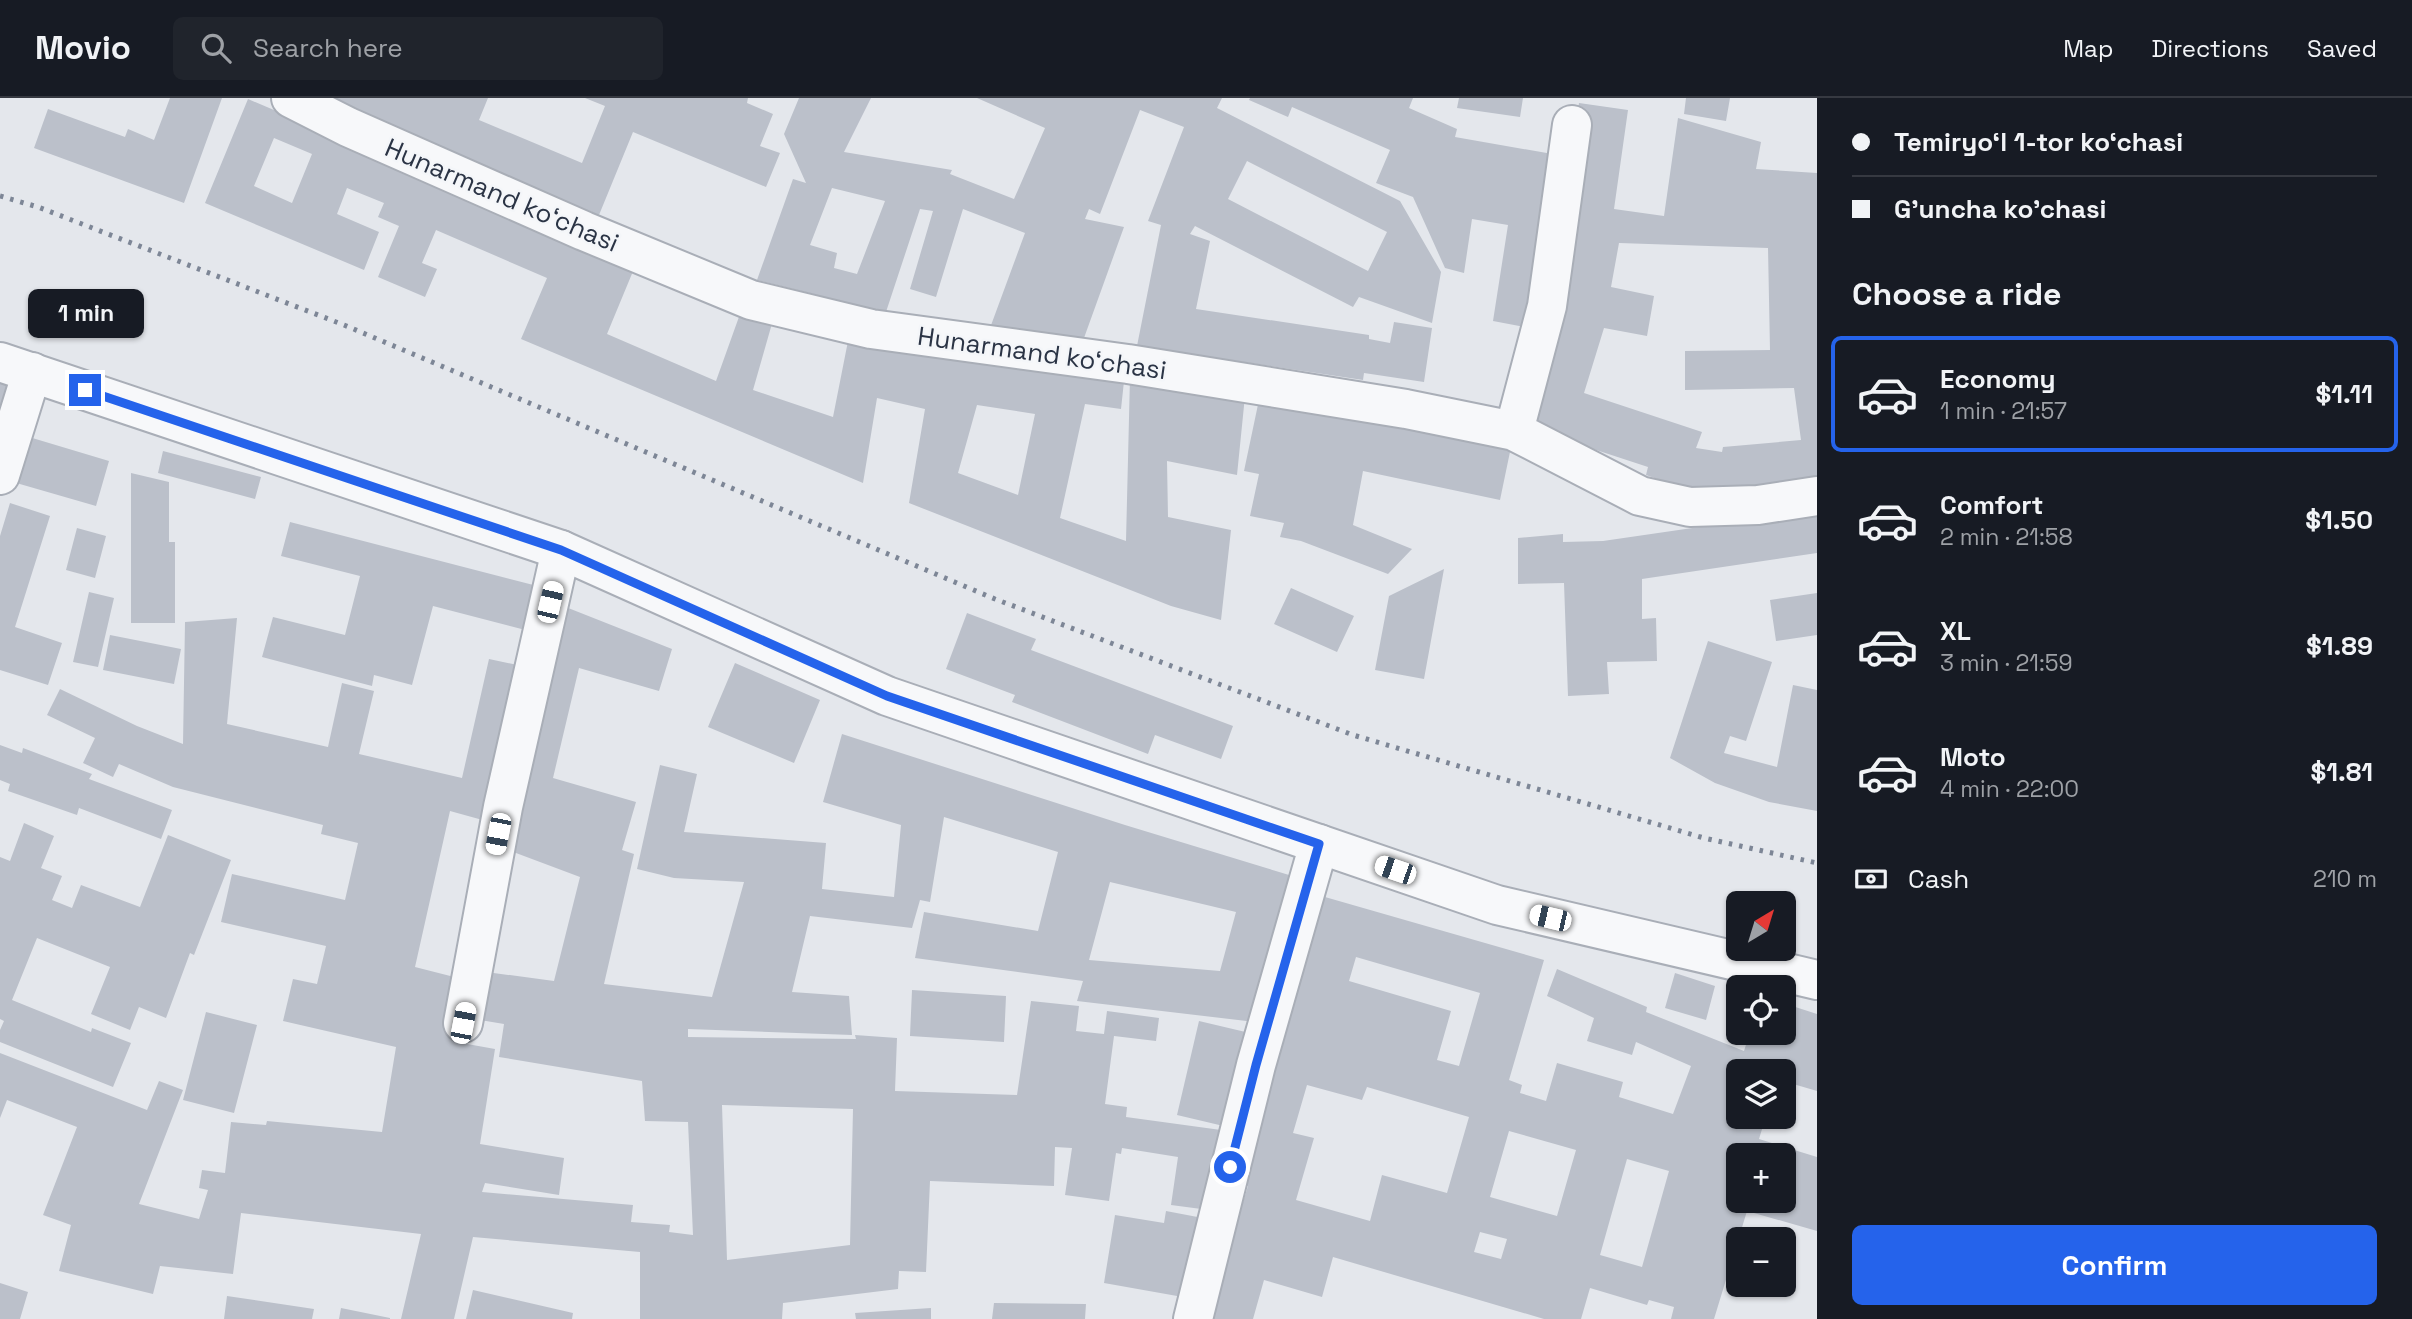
<!DOCTYPE html>
<html lang="en">
<head>
<meta charset="utf-8">
<style>
  body { margin:0; font-family:"Space Grotesk",sans-serif; background:#20242c; color:#f1f3f6; height:100vh; display:flex; flex-direction:column; font-size:26px; white-space:nowrap }
  * { box-sizing:border-box; margin:0 }
  p { font-size:23px; color:#9ea1a6 }
  .icon { flex:none; width:38px; height:38px; fill:none; stroke:currentColor; stroke-width:2; stroke-linecap:round; stroke-linejoin:round }
  .map { position:relative; flex:1; overflow:hidden }
  .panel { display:flex; flex-direction:column; background:#171b24; width:595px }
  .panel>* { flex:none }
  .top-card { display:grid; align-content:center; height:154px; padding:0 35px; background:#171b24 }
  .needle { width:46px; rotate:38deg }
  .fabs { position:absolute; left:1726px; top:793px; display:grid; gap:14px }
  .fabs a { display:grid; place-items:center; width:70px; height:70px; border-radius:10px; background:#171b24; box-shadow:0 2px 5px #0004; font-size:35px }
  .end { position:absolute; width:32px; height:32px; margin:-16px; border:9px solid #2563eb; background:#fff; box-shadow:0 0 0 4px #fff }
  .from { border-radius:50% }
  .bubble { position:absolute; height:49px; border-radius:10px; background:#171b24; box-shadow:0 2px 5px #0004; font-size:23px; font-weight:600; line-height:49px; text-align:center }
  .car { position:absolute; width:21px; height:42px; margin:-21px -10px; border-radius:9px; box-shadow:0 0 5px 2px #0007; background:linear-gradient(#fff 24%,#345 0 40%,#fff 0 76%,#345 0 86%,#fff 0) }
  .top-card b { display:flex; align-items:center; gap:24px; height:66px; font-size:26px }
  .top-card b+b { border-top:2px solid #363941 }
  .top-card i { width:18px; height:18px; background:#f1f3f6 }
  ul { padding:0; list-style:none }
  li { display:flex; align-items:center; gap:21px; height:116px; margin:0 14px 10px; padding:0 21px; border:4px solid transparent; border-radius:10px }
  li div { flex:1 }
  li b { display:block; font-size:26px }
  li em { font-style:normal; font-weight:600 }
  li.selected { border-color:#2563eb }
  li>.icon { width:63px; height:63px; stroke-width:1.5 }
  h2 { padding:0 35px; font-size:32px; line-height:84px }
  .pay { display:flex; align-items:center; gap:18px; height:77px; padding:0 35px; font-size:26px }
  .pay p { margin-inline-start:auto }
  .button { display:flex; gap:14px; margin-top:auto; padding:14px 35px }
  .button a { flex:1; height:80px; border-radius:10px; background:#2563eb; color:#fff; font-size:28px; font-weight:600; line-height:80px; text-align:center }
  header { display:flex; align-items:center; gap:42px; box-sizing:border-box; height:98px; padding:0 35px; background:#171b24; border-bottom:2px solid #363941 }
  header strong { font-size:33px }
  nav { display:flex; gap:38px; margin-inline-start:auto; font-size:24px }
  .search { width:490px; height:63px; background:#20242c; display:flex; align-items:center; gap:18px; box-sizing:border-box; padding:0 24px; border-radius:10px; color:#9ea1a6; font-size:26px }
  main { display:flex; flex:1; min-height:0 }
  .map>svg:first-child { display:block }
</style>
</head>
<body>
<header>
<strong>Movio</strong>
<div class="search"><svg class="icon" aria-label="search" viewBox="0 0 24 24"><circle cx="10" cy="10" r="6"/><path d="M15 15l6 6"/></svg>Search here</div>
<nav><a>Map</a><a>Directions</a><a>Saved</a></nav>
</header>
<main>
<div class="map">
<svg width="1817" height="1221" viewBox="0 0 1817 1221">
  <rect width="100%" height="100%" fill="#e4e7ec"/>
  <path fill="#bbc0ca" fill-rule="evenodd" d="M170,0H222L184,105L34,50L48,11L125,39L128,31L154,42Z
    M319,0H488L479,22L582,65L605,8L585,0H748L747,5L773,16L760,48L780,55L766,89L633,34L599,117Z
    M799,0H871L844,54L952,72L950,76L1014,101L1045,30L977,0H1222L1217,10L1400,103L1441,174L1432,225L1359,199L1353,209L1195,128L1190,136L1210,143L1196,211L1369,237V241L1390,245L1394,224L1432,230L1424,284L1364,275L1363,282L1137,248L1161,127L1148,123L1184,29L1140,12L1100,116L1089,111L1085,121L1124,129L1084,240L990,230L1025,135L963,111L936,199L910,191L933,113L920,111L886,214L757,182L793,81L806,85L784,36ZM1247,63L1387,134L1368,173L1228,101ZM832,90L885,103L857,176L834,170L837,155L810,147Z
    M1250,0H1413L1409,10L1457,31L1455,39L1564,58L1535,231L1493,223L1508,127L1472,121L1464,175L1445,170L1413,99L1376,85L1390,52L1292,9L1288,19L1249,2Z
    M1459,0H1523L1520,19L1457,10Z
    M1686,0H1730L1726,23L1684,16Z
    M248,1L636,166L607,236L716,283L740,216L773,222L753,292L833,319L849,238L1125,274L1121,311L1085,306L1060,420L1126,443L1130,279L1245,298L1237,377L1167,363L1168,419L1231,432L1221,522L1171,508L909,405L925,311L877,300L863,385L521,241L547,180L436,132L422,165L437,171L425,199L378,179L399,128L378,119L384,105L347,90L337,116L379,134L364,172L205,105ZM274,40L312,56L292,105L254,88ZM977,307L1035,316L1018,397L958,375Z
    M1579,5L1628,12L1614,111L1664,118L1678,20L1761,44L1756,71L1817,75V381L1720,392L1683,390L1646,377L1648,369L1526,329L1559,144ZM1619,145L1768,150L1770,252L1685,253V292L1794,290L1801,342L1723,349L1722,354L1696,350L1702,334L1584,295L1604,230L1647,238L1654,198L1611,189Z
    M0,281L11,284L3,311L0,310Z
    M1260,297L1511,349L1500,402L1363,373L1353,427L1412,451L1388,476L1301,443L1280,439L1284,425L1250,418L1259,376L1244,373Z
    M19,336L109,363L96,408L6,382Z
    M163,353L261,379L255,401L158,375Z
    M131,375L169,384V444H175V525H131Z
    M10,405L50,418L15,529L62,545L48,587L0,572V438Z
    M1817,412V455L1642,481V521L1656,520L1657,563L1607,564L1609,596L1568,598L1564,485L1518,486V440L1563,436V444L1603,443Z
    M290,424L549,491L537,535L433,508L412,587L374,577L372,588L262,559L273,519L345,537L360,478L281,458Z
    M77,430L106,438L95,480L66,472Z
    M1444,471L1424,581L1375,572L1389,498Z
    M1291,490L1354,518L1337,554L1274,526Z
    M89,494L114,500L98,569L73,564Z
    M1817,495V537L1776,543L1770,502Z
    M553,504L672,551L659,593L579,570L553,680L636,704L622,752L634,756L604,886L712,899L744,784L674,780L637,771L660,667L697,676L684,734L826,745L822,791L894,799L901,727L823,704L842,636L1125,727L1299,780L1255,924L1077,903L1083,883L915,860L924,814L1038,833L1058,754L944,719L930,804L920,802L912,830L810,818L792,894L849,898L852,937L688,931V939L856,941L855,937L897,940L895,993L1017,997L1031,903L1079,908L1076,933L1104,936L1107,913L1159,920L1156,943L1114,938L1105,1006L1127,1009L1126,1019L1221,1032L1209,1112L1171,1107L1178,1059L1122,1050L1121,1056L1116,1055L1109,1103L1065,1097L1072,1050L1055,1049L1054,1088L930,1083L926,1174L899,1173L898,1191L783,1205L782,1221H640V1154L473,1139L454,1221H401L421,1136L241,1115L233,1176L160,1168L153,1196L59,1173L71,1127L43,1117L77,1029L7,1002L0,1020V955L147,1012L159,983L183,992L139,1106L199,1121L208,1092L199,1090L202,1072L225,1075L231,1024L266,1027L267,1023L382,1034L396,949L283,923L293,881L317,886L326,848L221,824L232,776L345,802L358,745L321,736L323,727L173,689L119,666L113,679L83,665L95,640L47,617L60,591L137,628L183,646L185,524L237,520L227,626L328,649L342,585L374,593L359,656L462,680L489,561L532,570L497,726L450,713L415,869L466,882L456,944L495,951L480,1046L564,1060L559,1097L485,1085L482,1094L633,1107L631,1124L670,1127L669,1134L693,1137L688,1024L645,1023L642,983L499,959L504,926L468,920L479,873L554,883L580,779L505,751ZM1110,784L1236,814L1220,873L1089,862ZM722,1007L853,1011L850,1147L727,1162Z
    M967,515L1036,541L1031,552L1233,628L1221,661L1155,637L1148,656L1012,604L1015,597L946,571Z
    M110,537L181,551L174,586L103,572Z
    M1708,543L1772,564L1746,643L1730,638L1724,655L1777,669L1793,587L1817,592V713L1769,704L1715,685L1670,660Z
    M735,565L820,602L794,665L708,629Z
    M0,647L22,655L23,650L92,676L89,681L172,712L161,741L79,710L77,717L8,693L10,686L0,682Z
    M24,725L54,738L41,770L62,778L52,802L72,810L81,787L140,809L168,737L231,762L194,857L190,855L166,920L139,909L130,932L91,916L110,869L37,840L12,902L91,934L92,930L131,945L113,989L0,944V932L4,923L0,921V759L10,763Z
    M1318,797L1544,862L1509,982L1522,987L1520,995L1546,1003L1557,965L1623,984L1619,999L1673,1016L1691,968L1636,944L1632,957L1587,943L1594,920L1547,898L1557,871L1647,909L1646,914L1744,953L1750,934H1783V905L1817,916V993L1783,983V973H1738V1018H1766L1759,1041L1817,1059V1133L1747,1113L1714,1221H1671L1674,1209L1649,1202L1647,1207L1590,1190L1581,1221H1544L1333,1159L1322,1199L1264,1182L1253,1221H1207L1248,1088L1231,1083ZM1356,859L1480,895L1459,968L1437,962L1451,913L1349,883ZM1307,987L1362,1002L1367,989L1469,1019L1447,1095L1382,1077L1370,1123L1296,1102L1314,1040L1293,1035ZM1509,1033L1576,1052L1557,1118L1490,1099ZM1738,1057H1783V1102H1738ZM1627,1061L1669,1073L1642,1169L1600,1157ZM1480,1134L1507,1141L1501,1161L1474,1154Z
    M1675,875L1715,888L1706,922L1665,910Z
    M912,892L1006,898L1004,944L910,938Z
    M206,914L257,927L234,1015L183,1002Z
    M1199,923L1254,936L1232,1030L1177,1017Z
    M1166,1113L1208,1121L1194,1201L1104,1185L1115,1117L1164,1125Z
    M0,1185L28,1194L20,1221H0Z
    M473,1192L573,1215L572,1221H466Z
    M227,1198L314,1211L312,1221H224Z
    M994,1205L1086,1206L1085,1221H992Z
    M341,1210L390,1220V1221H339Z
    M931,1210V1221H856L855,1215Z"/>
  <g fill="none" stroke-linecap="round" stroke-linejoin="round">
    <defs>
      <path id="minor" d="M291,0L348,29L584,133L751,202L871,231L1128,266L1406,311L1514,333L1640,398L1690,409L1758,407L1817,398
        M1514,333L1547,208L1572,27
        M0,377L32,274
        M463,925L503,709L561,452
        M1193,1221L1256,967L1319,746"/>
      <path id="tertiary" d="M0,264L561,452L887,598L1497,807L1817,882"/>
    </defs>
    <use href="#minor" stroke="#a9aeb7" stroke-width="42"/>
    <use href="#tertiary" stroke="#a9aeb7" stroke-width="42"/>
    <use href="#minor" stroke="#f7f8fa" stroke-width="38"/>
    <use href="#tertiary" stroke="#f7f8fa" stroke-width="38"/>
    <path stroke="#7d8696" stroke-width="5" stroke-dasharray="3.5 7" stroke-linecap="butt" d="M0,98L38,109L344,227L995,501L1353,637L1704,740L1817,765"/>
  </g>
  <g fill="none" stroke-linecap="round" stroke-linejoin="round">
    <path stroke="#2563eb" stroke-width="9" d="M85,292L561,452L887,598L1319,746L1256,967L1230,1069"/>
  </g>
  <g text-anchor="middle" stroke-width="5" stroke-linejoin="round" paint-order="stroke">
    <g font-size="26" fill="#2b3445" stroke="#f4f6f9">
      <text transform="translate(502 97) rotate(23)" y="9">Hunarmand koʻchasi</text>
      <text transform="translate(1042 255) rotate(8)" y="9">Hunarmand koʻchasi</text>
    </g>
  </g>
</svg>
<div class="fabs">
<a><svg class="needle" viewBox="-14 -14 28 28"><path d="M0-13l5 13h-10z" fill="#e53935"/><path d="M0 13l5-13h-10z" fill="#9ea1a6"/></svg></a>
<a><svg class="icon" aria-label="locate" viewBox="0 0 24 24"><circle cx="12" cy="12" r="6"/><path d="M12 2v4M12 18v4M2 12h4M18 12h4"/></svg></a>
<a><svg class="icon" aria-label="layers" viewBox="0 0 24 24"><path d="M12 4l9 5-9 5-9-5zM3 14l9 5 9-5"/></svg></a>
<a>+</a>
<a>−</a>
</div>
<i class="end from" style="left:1230px;top:1069px"></i>
<i class="end" style="left:85px;top:292px"></i>
<div class="bubble" style="left:28px;top:191px;width:116px">1 min</div>
<i class="car" style="left:550px;top:504px;rotate:13deg"></i>
<i class="car" style="left:498px;top:736px;rotate:191deg"></i>
<i class="car" style="left:1395px;top:772px;rotate:289deg"></i>
<i class="car" style="left:1550px;top:820px;rotate:283deg"></i>
<i class="car" style="left:463px;top:925px;rotate:11deg"></i>
</div>
<section class="panel">
<div class="top-card">
<b><i class="from"></i>Temiryoʻl 1-tor koʻchasi</b>
<b><i></i>G'uncha ko'chasi</b>
</div>
<h2>Choose a ride</h2>
<ul>
<li class="selected"><svg class="icon" aria-label="car" viewBox="0 0 24 24"><path d="M5 17H2v-5l4-1 3-4h7l3 4 3 1v5h-3M9 17h6M6 11h13"/><circle cx="7" cy="17" r="2"/><circle cx="17" cy="17" r="2"/></svg><div><b>Economy</b><p>1 min · 21:57</p></div><em>$1.11</em></li>
<li><svg class="icon" aria-label="car" viewBox="0 0 24 24"><path d="M5 17H2v-5l4-1 3-4h7l3 4 3 1v5h-3M9 17h6M6 11h13"/><circle cx="7" cy="17" r="2"/><circle cx="17" cy="17" r="2"/></svg><div><b>Comfort</b><p>2 min · 21:58</p></div><em>$1.50</em></li>
<li><svg class="icon" aria-label="car" viewBox="0 0 24 24"><path d="M5 17H2v-5l4-1 3-4h7l3 4 3 1v5h-3M9 17h6M6 11h13"/><circle cx="7" cy="17" r="2"/><circle cx="17" cy="17" r="2"/></svg><div><b>XL</b><p>3 min · 21:59</p></div><em>$1.89</em></li>
<li><svg class="icon" aria-label="car" viewBox="0 0 24 24"><path d="M5 17H2v-5l4-1 3-4h7l3 4 3 1v5h-3M9 17h6M6 11h13"/><circle cx="7" cy="17" r="2"/><circle cx="17" cy="17" r="2"/></svg><div><b>Moto</b><p>4 min · 22:00</p></div><em>$1.81</em></li>
</ul>
<div class="pay"><svg class="icon" aria-label="cash" viewBox="0 0 24 24"><path d="M3 7h18v10H3z"/><circle cx="12" cy="12" r="2"/></svg>Cash<p>210 m</p></div>
<div class="button"><a>Confirm</a></div>
</section>
</main>
</body>
</html>
